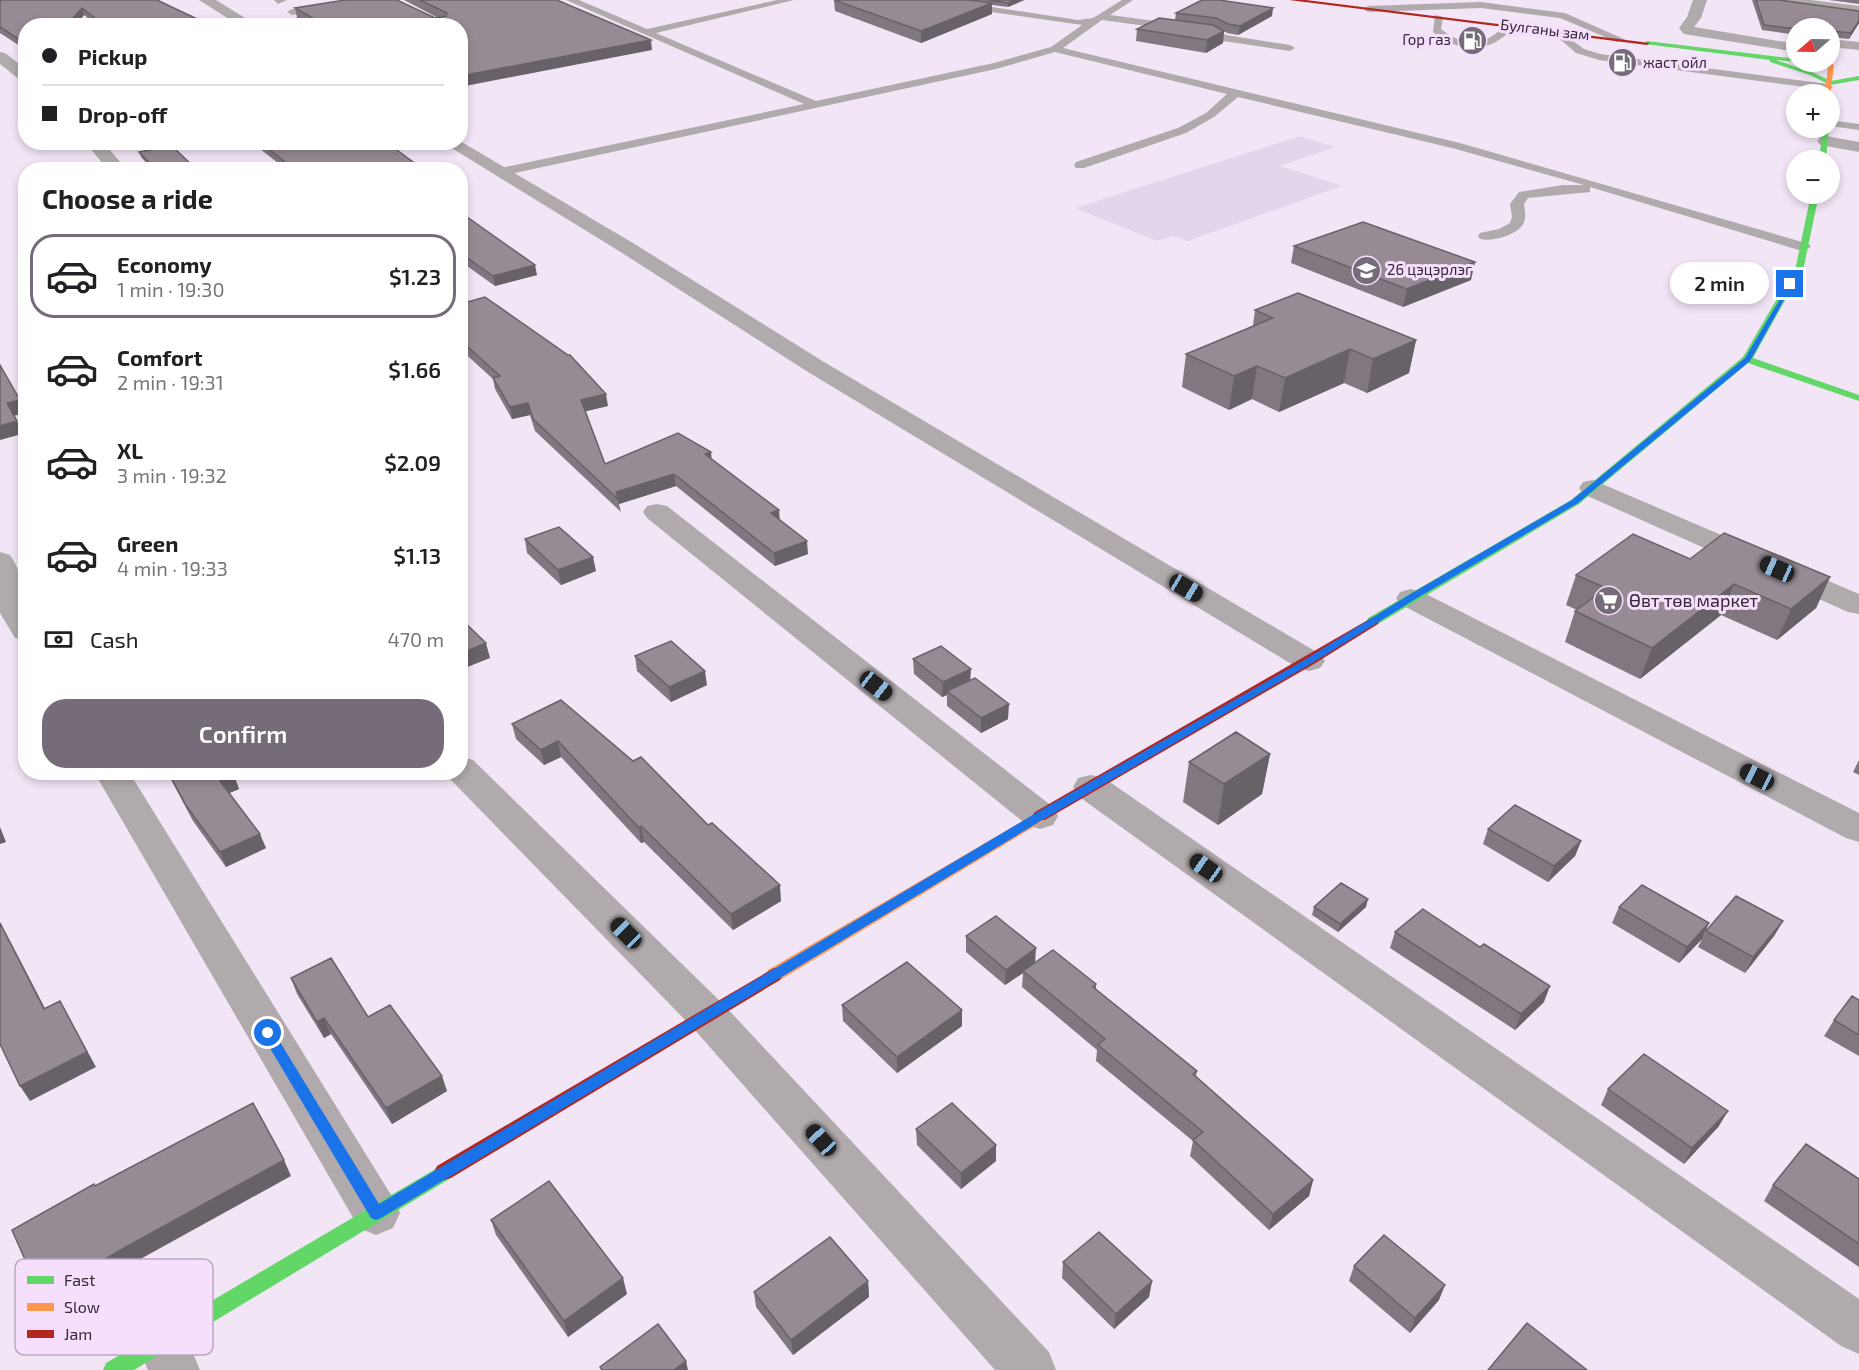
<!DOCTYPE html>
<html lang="en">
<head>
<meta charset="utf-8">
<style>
  body { margin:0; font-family:"Exo 2",sans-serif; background:#f2f2f2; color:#202124; height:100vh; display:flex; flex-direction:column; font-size:22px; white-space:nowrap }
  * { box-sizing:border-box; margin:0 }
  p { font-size:20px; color:#757577 }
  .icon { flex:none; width:33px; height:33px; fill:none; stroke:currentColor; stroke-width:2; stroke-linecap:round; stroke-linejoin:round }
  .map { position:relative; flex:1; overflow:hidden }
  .side { position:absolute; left:18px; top:162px; width:450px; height:618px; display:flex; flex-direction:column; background:#fff; border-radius:24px; box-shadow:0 3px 9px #0003 }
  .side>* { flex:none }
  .top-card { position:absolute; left:18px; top:18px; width:450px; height:132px; border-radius:24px; box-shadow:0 3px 9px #0003; display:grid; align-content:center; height:132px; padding:0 24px; background:#fff }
  .needle { width:39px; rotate:250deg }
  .fabs { position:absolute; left:1786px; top:18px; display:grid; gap:12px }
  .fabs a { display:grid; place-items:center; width:54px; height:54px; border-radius:50%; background:#fff; box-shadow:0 3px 9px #0003; font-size:30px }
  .end { position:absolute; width:27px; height:27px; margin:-14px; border:8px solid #1a73e8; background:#fff; box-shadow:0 0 0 3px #fff }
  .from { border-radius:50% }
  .bubble { position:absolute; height:42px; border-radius:21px; background:#fff; box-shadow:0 3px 9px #0003; font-size:20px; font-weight:600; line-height:42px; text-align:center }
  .car { position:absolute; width:18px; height:36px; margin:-18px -9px; border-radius:8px; box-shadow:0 0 4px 2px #0007; background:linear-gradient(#222 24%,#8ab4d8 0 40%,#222 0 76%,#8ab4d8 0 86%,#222 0) }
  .top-card b { display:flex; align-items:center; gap:21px; height:57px; font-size:22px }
  .top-card b+b { border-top:2px solid #e0e0e0 }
  .top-card i { width:15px; height:15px; background:#202124 }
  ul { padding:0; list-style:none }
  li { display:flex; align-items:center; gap:18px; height:84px; margin:0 12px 9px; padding:0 12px; border:3px solid transparent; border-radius:24px }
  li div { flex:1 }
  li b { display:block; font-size:22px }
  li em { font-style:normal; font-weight:600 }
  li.selected { border-color:#766b79 }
  li>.icon { width:54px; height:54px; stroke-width:1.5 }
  h2 { padding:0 24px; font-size:27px; line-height:72px }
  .pay { display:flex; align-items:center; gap:15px; height:66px; padding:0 24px; font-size:22px }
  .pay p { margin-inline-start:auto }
  .primary-button { display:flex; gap:12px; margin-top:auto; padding:12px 24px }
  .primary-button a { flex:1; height:69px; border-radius:24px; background:#766b79; color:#fff; font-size:24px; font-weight:600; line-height:69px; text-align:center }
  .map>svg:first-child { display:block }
</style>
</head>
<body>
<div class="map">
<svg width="1859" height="1370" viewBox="0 0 1859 1370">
  <rect width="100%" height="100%" fill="#f2e5f6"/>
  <path fill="#e2d7ea" d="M1300,136L1335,147L1280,166L1342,186L1188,241L1173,236L1157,241L1075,208Z"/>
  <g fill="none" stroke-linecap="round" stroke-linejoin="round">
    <path fill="#b1aaac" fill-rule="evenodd" d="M274,0H287L278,4Z
      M354,0H378L373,3L292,15L287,12L292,9Z
      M566,0H579L647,29L777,0H794L656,33L816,101L994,63L1051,47L1082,25L928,3L923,0H946L1078,20L1093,18L1122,0H1133L1110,15L1215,29L1226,35L1290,45L1295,48L1290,51L1223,41L1212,35L1102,20L1063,48L1460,143L1809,244L1811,247L1804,251L1799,250L1590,187V192L1528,198L1524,204C1525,212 1527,221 1521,227C1513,236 1491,242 1480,239L1478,236L1480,233L1499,229L1510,223L1512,217L1510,204L1519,192L1563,185H1584L1452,148L1238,97L1214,117L1186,133L1084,168H1076L1074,165L1076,162L1178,128L1206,113L1227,94L1055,52L996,69L501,176L497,175L495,172L497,169L501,168L804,104Z
      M1481,2L1565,13L1626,40L1617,42L1560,18L1481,8L1368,12L1363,9L1368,6Z
      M1435,15L1443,17L1441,29C1464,48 1487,46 1506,24L1514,26C1492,54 1460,54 1433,32Z
      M1557,29L1584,49L1600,54L1828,84L1833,87L1828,90L1599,60L1576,53L1554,34L1552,32Z
      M1830,120L1859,124V130L1830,126Z"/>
    <path fill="#b1aaac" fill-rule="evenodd" d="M199,0H216L258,26H240Z
      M1693,0H1707L1701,18L1694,27L1797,44V52L1684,34L1679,28L1687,17Z
      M1772,0H1811L1859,6V14L1779,4Z
      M1830,39L1859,42V50L1830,47Z
      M0,52L5,53L26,69V82L20,80L0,64Z
      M1826,136L1859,142V152L1820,145L1817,141L1820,137Z
      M460,141L633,243L824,362L1320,654L1325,661L1320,668L1309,671L1298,668L808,372L619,251L442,142Z
      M85,142H103L127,170H108Z
      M1593,480L1859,594V614L1848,612L1583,494L1579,488L1583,482Z
      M657,504L667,506L1053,807L1058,816L1053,825L1040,829L1027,825L647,518L643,512L647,506Z
      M0,552L10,555C27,579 26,612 26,640L15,638L0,613Z
      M1411,589L1422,592L1859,813V842L1846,838L1400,604L1396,598L1400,592Z
      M460,756L473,760L723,1004L1049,1352L1056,1370H995L693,1028L447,776L445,772H460Z
      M94,772H129L393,1198L400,1213L393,1228L376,1235L359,1228Z
      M1091,775L1104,778L1859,1299V1354L1841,1346L1078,796L1073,787L1078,778Z
      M162,1316L180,1323L200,1370H148L136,1341L144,1323Z"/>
    <path fill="#63d668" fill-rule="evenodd" d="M1647,41L1797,59L1799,62L1776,60L1814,73L1831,81L1859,76V80L1830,85L1810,75L1770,62V60L1645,44Z
      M1823,128H1829L1826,160H1819Z
      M1811,194H1819L1804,266L1753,358L1859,395V401L1748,363L1579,504L1378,624H1368L1367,621L1368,618L1571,500L1743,357L1796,266Z
      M444,1164L451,1166L454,1172L451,1178L134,1370H103L106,1363Z"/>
    <path fill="#ff974d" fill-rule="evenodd" d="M1831,63L1834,65L1830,95L1825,94L1828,65Z
      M1040,811L1045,812L1048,816L1045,820L780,980L774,982L768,980L766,975L768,970Z"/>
    <path fill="#b3261e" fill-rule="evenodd" d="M1289,0H1306L1650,43L1647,45Z
      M1373,617L1379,621L1378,624L1314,664L1045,820H1035L1032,816L1035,812Z
      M774,968L780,970L782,975L780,980L451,1178L444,1180L437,1178L434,1172L437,1166Z"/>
  </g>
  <path fill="#817780" d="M0,0H157L212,26H98L84,15L75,26H26V50L0,33Z
    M404,0H557L652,50L460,26H310L297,18L295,8L438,18Z
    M834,0H1024L1008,7L992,5V14L921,43L835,11Z
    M1752,0H1779L1859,23L1849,39L1830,37V28H1797V35L1762,30Z
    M1829,0H1859V4Z
    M1176,13L1272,16L1238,35L1227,33L1224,31L1223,43L1206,53L1136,41L1137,29L1175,20Z
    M251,142H386L278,163Z
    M139,152L197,170H153L141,157Z
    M460,212L537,275L495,286L460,261Z
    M1294,246L1471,280L1403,307L1291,263Z
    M460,304L608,406L585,411L605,464L711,459L779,510V519L808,554L775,566L676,486L619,504L621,512L535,431L530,415L512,419L495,389L493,379L460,349Z
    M1255,310L1416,340L1409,373L1367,393L1344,383L1279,412L1252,399L1229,410L1182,387L1186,354L1253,326Z
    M525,539L596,571L561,585L527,553Z
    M1690,559L1830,577L1816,608L1777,640L1721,615L1640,679L1565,642L1575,611L1577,610L1566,605L1576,575Z
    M635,656L707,685L671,702L637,671Z
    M913,659L970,680L1008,719L981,733L947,706V695L942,697L914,674Z
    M561,700L781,901L733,930L644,842L641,843L561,757L544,765L516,739L512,724Z
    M1270,754L1262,794L1218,825L1183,802L1189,762Z
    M1859,760V775L1853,772Z
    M167,772H232L239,789L229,793L266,848L226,867L193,821Z
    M1488,829L1581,841L1575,856L1548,882L1483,844Z
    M1314,907H1366L1338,932L1312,915Z
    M1619,907L1709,923L1702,939L1679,963L1612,923Z
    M1783,921L1774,936L1745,973L1698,947L1706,931Z
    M1395,932L1480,947L1544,1002L1515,1030L1390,948Z
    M966,936L1035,963L1096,984V989L1197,1071L1196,1077L1313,1180L1309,1196L1269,1230L1190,1156L1193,1141L1096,1061L1097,1050L1022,987L1023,973L1005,985L966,952Z
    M291,978L368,1017L447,1091L392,1124L331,1034L324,1038L297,994Z
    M1859,1000V1056L1824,1036L1834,1020Z
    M842,1005L962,1026L897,1073L843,1021Z
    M1608,1089L1719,1126L1684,1164L1601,1105Z
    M916,1129L996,1161L961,1189L917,1145Z
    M1859,1179V1267L1764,1201L1773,1185Z
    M491,1220L627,1294L568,1337L496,1235Z
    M1063,1262L1152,1281L1149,1297L1114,1329L1062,1278Z
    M1354,1266L1439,1300L1410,1333L1349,1281Z
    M868,1281L869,1297L793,1355L756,1307L754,1292Z"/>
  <path fill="#696168" d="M1015,0H1024L1008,7V3Z
    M992,3V14L921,43V31Z
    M82,8L84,15L75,26H66Z
    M1273,8L1272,16L1238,35L1240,26Z
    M1859,21V23L1849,39L1851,33Z
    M1224,31L1223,43L1206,53L1207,40Z
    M651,40L652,50L460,87V76Z
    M417,165V170H399Z
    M1475,262L1471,280L1403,307L1407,289Z
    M535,265L537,275L495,286L493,276Z
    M1416,340L1409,373L1367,393L1373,359Z
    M1350,349L1344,383L1279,412L1285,378Z
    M1257,366L1252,399L1229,410L1234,376Z
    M606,394L608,406L583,412L581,400Z
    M20,400L26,413L13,416L7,403Z
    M528,403L530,415L512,419L510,407Z
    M17,421L22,434L0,440V426Z
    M711,452L712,464L705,454Z
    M674,474L676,486L619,504L616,492Z
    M779,510L780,523L771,513Z
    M807,541L808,554L775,566L774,553Z
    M593,557L596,571L561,585L558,570Z
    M1830,577L1816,608L1777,640L1791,609Z
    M1734,584L1721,615L1640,679L1652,648Z
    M486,643L490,658L460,670V654Z
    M971,669L970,684L947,691V695L942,697L943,682Z
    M705,671L707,685L671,702L669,687Z
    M1009,704L1008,719L981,733V718Z
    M558,741L561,757L544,765L541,750Z
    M1270,754L1262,794L1218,825L1224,784Z
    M234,775L239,789L225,795L220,781Z
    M641,826L644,842L641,843L639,828Z
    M0,827L6,842L0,844Z
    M260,834L266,848L226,867L220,852Z
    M1581,841L1575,856L1548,882L1554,866Z
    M780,885L781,901L733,930L731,914Z
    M1368,899L1366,907L1338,932L1340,924Z
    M0,921L53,1024L44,1009Z
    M1783,921L1774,936L1745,973L1753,957Z
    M1709,923L1702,939L1679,963L1687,947Z
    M1036,948L1035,964L1023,971V973L1005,985L1006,970Z
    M1550,986L1544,1002L1515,1030L1521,1014Z
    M60,1001L96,1067L30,1101L20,1086Z
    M962,1010V1026L897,1073V1057Z
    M324,1018L331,1034L324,1038L317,1022Z
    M442,1076L447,1091L392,1124L386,1108Z
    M1728,1111L1719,1126L1684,1164L1692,1148Z
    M996,1145V1161L961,1189V1173Z
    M284,1160L291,1176L135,1262L52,1312L41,1296L126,1247Z
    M1313,1180L1309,1196L1269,1230L1273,1214Z
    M623,1278L627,1294L568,1337L564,1321Z
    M868,1281L869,1297L793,1355L791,1340Z
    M1152,1281L1149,1297L1114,1329L1116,1314Z
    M1445,1285L1439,1300L1410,1333L1415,1318Z
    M686,1361L688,1370H674Z"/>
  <path fill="#968a95" stroke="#696168" stroke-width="1.5" d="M0,0H157L212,26H105L82,8L66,26H26V44L0,27Z
    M345,0H397L435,18L446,16L447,13L420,0H557L651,40L460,76V26H326L295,8Z
    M834,0H969L992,3L921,31Z
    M988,0H1015L1008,3Z
    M1202,0H1219L1273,8L1240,26L1228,24L1216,18L1176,13Z
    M1756,0H1779L1859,11V21L1851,33L1832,31L1830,33V28L1797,29L1764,25Z
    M1159,18L1213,25L1224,31L1207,40L1137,29Z
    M260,142H386L417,165L399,170H248L285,162Z
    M172,146L197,170H156L139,152Z
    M460,212L535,265L493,276L460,253Z
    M1363,222L1475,262L1407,289L1294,246Z
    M1298,293L1416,340L1373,359L1350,349L1285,378L1257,366L1234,376L1186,354L1273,318L1255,310Z
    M485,297L568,355H570L606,394L581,400L605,464L678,433L711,452L705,454L779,510L771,513L807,541L774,553L674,474L616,492L619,500L533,419L528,403L510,407L493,378L500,376L460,340V304Z
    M0,365L20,400L7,403L17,421L0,426Z
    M559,527L593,557L558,570L525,539Z
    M1724,533L1830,577L1791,609L1734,584L1652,648L1575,611L1606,588L1576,575L1633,534L1690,559Z
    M460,618L486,643L460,654Z
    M671,641L705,671L669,687L635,656Z
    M941,646L971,669L943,682L913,659Z
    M975,678L1009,704L981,718L947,691Z
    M561,700L633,761L641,757L708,825L712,823L780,885L731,914L641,826L639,828L558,741L541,750L512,724Z
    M1236,732L1270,754L1224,784L1189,762Z
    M168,772H232L234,775L220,781L260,834L220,852L187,807Z
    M1515,805L1581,841L1554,866L1488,829Z
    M1341,883L1368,899L1340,924L1314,907Z
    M1642,885L1709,923L1687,947L1619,907Z
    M1736,896L1783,921L1753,957L1706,931Z
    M1423,909L1480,947L1484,944L1550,986L1521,1014L1395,932Z
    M996,916L1036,948L1006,970L966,936Z
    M0,923L44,1009L60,1001L87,1052L20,1086L0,1044Z
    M1053,950L1096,984L1093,987L1197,1071L1193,1074L1313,1180L1273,1214L1193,1140L1203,1132L1098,1045L1105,1039L1023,971Z
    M331,958L368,1017L390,1005L442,1076L386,1108L324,1018L317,1022L291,978Z
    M907,962L962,1010L897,1057L842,1005Z
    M1852,996L1859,1000V1035L1834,1020Z
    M1644,1054L1728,1111L1692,1148L1608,1089Z
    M253,1103L284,1160L126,1247L41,1296L12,1230L94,1184L95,1186Z
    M952,1103L996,1145L961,1173L916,1129Z
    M1806,1144L1859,1179V1244L1773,1185Z
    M549,1181L623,1278L564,1321L491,1220Z
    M1099,1232L1152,1281L1116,1314L1063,1262Z
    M1384,1235L1445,1285L1415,1318L1354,1266Z
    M830,1237L868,1281L791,1340L754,1292Z
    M1527,1323L1587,1370H1488Z
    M658,1324L686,1361L674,1370H602L600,1367Z"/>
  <path fill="#1a73e8" d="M1790,282L1793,284L1750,361L1578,503L1414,600L1312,663L1044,819L381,1218L376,1220L371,1218L261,1033L268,1028L272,1029L379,1204L1036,813L1306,659L1407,596L1572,500L1745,358Z"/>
  <defs>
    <symbol id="fuel-disc" viewBox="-11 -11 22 22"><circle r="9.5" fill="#766b79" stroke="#f6defd"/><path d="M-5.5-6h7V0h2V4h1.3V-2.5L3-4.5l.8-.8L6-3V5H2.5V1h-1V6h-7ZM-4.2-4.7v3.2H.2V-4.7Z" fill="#fff"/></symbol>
    <symbol id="school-disc" viewBox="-11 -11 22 22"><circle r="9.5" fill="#766b79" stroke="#f6defd"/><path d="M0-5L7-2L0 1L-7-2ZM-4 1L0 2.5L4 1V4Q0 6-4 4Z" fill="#fff"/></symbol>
    <symbol id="supermarket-disc" viewBox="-11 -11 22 22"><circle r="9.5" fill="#766b79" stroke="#f6defd"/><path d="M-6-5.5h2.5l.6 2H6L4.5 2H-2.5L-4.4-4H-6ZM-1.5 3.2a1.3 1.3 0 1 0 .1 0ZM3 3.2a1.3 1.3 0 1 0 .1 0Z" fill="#fff"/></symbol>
  </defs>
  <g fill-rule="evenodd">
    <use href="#fuel-disc" x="1456" y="24" width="33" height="33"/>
    <use href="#fuel-disc" x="1606" y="46" width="33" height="33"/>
    <use href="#school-disc" x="1350" y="254" width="33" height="33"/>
    <use href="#supermarket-disc" x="1592" y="584" width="33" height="33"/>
  </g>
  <g text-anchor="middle" stroke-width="6" stroke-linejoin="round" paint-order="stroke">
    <g font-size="15" fill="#342a36" stroke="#f6defd">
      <text transform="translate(1545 30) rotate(7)" y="5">Булганы зам</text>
    </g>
    <g font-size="15" fill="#342a36" stroke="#f6defd" text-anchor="start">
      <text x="1451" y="45" text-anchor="end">Гор газ</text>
      <text x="1643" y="68">жаст ойл</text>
      <text x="1387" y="275">26 цэцэрлэг</text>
    </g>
    <g font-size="18" fill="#342a36" stroke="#f6defd" text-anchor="start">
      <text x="1629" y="607">Өвт төв маркет</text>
    </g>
  </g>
  <rect x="15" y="1259" width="198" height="96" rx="9" fill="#f6defd" stroke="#bca8c1" stroke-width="1.5"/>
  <rect x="27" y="1276" width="27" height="8" fill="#63d668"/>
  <rect x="27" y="1303" width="27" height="8" fill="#ff974d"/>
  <rect x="27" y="1330" width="27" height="8" fill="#b3261e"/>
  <g font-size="16" fill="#342a36">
    <text x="64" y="1286">Fast</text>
    <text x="64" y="1313">Slow</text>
    <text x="64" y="1340">Jam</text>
  </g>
</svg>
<div class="fabs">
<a><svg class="needle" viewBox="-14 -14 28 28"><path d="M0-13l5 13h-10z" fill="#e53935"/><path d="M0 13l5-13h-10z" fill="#757577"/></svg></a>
<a>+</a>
<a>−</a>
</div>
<i class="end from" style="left:268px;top:1033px"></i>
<i class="end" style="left:1790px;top:284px"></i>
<div class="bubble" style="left:1670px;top:262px;width:99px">2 min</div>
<i class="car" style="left:1777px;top:569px;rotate:294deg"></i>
<i class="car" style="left:1186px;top:588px;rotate:121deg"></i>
<i class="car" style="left:876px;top:686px;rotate:128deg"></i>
<i class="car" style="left:1757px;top:777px;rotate:297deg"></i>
<i class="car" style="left:1206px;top:868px;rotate:305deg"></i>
<i class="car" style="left:626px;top:933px;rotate:315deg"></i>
<i class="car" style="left:821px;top:1140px;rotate:318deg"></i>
<div class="top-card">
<b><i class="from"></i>Pickup</b>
<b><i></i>Drop-off</b>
</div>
<section class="side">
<h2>Choose a ride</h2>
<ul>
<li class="selected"><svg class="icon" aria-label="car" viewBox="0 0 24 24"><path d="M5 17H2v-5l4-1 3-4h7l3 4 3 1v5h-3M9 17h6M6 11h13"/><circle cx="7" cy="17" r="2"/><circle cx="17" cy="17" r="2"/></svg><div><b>Economy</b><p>1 min · 19:30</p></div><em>$1.23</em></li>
<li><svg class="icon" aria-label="car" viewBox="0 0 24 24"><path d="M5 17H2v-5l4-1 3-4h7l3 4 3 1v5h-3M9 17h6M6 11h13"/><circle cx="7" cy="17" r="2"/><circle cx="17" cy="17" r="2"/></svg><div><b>Comfort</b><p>2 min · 19:31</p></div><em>$1.66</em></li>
<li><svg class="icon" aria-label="car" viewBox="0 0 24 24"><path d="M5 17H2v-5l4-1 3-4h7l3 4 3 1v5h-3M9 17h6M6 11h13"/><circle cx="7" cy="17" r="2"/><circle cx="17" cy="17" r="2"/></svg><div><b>XL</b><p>3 min · 19:32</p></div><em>$2.09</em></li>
<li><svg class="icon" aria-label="car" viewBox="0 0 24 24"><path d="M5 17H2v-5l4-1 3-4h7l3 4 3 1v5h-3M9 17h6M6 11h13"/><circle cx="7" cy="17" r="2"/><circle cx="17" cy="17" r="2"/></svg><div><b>Green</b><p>4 min · 19:33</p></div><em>$1.13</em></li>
</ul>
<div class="pay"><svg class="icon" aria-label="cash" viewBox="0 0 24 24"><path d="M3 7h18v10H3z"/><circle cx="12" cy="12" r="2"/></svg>Cash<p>470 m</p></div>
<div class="primary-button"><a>Confirm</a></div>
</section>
</div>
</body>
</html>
